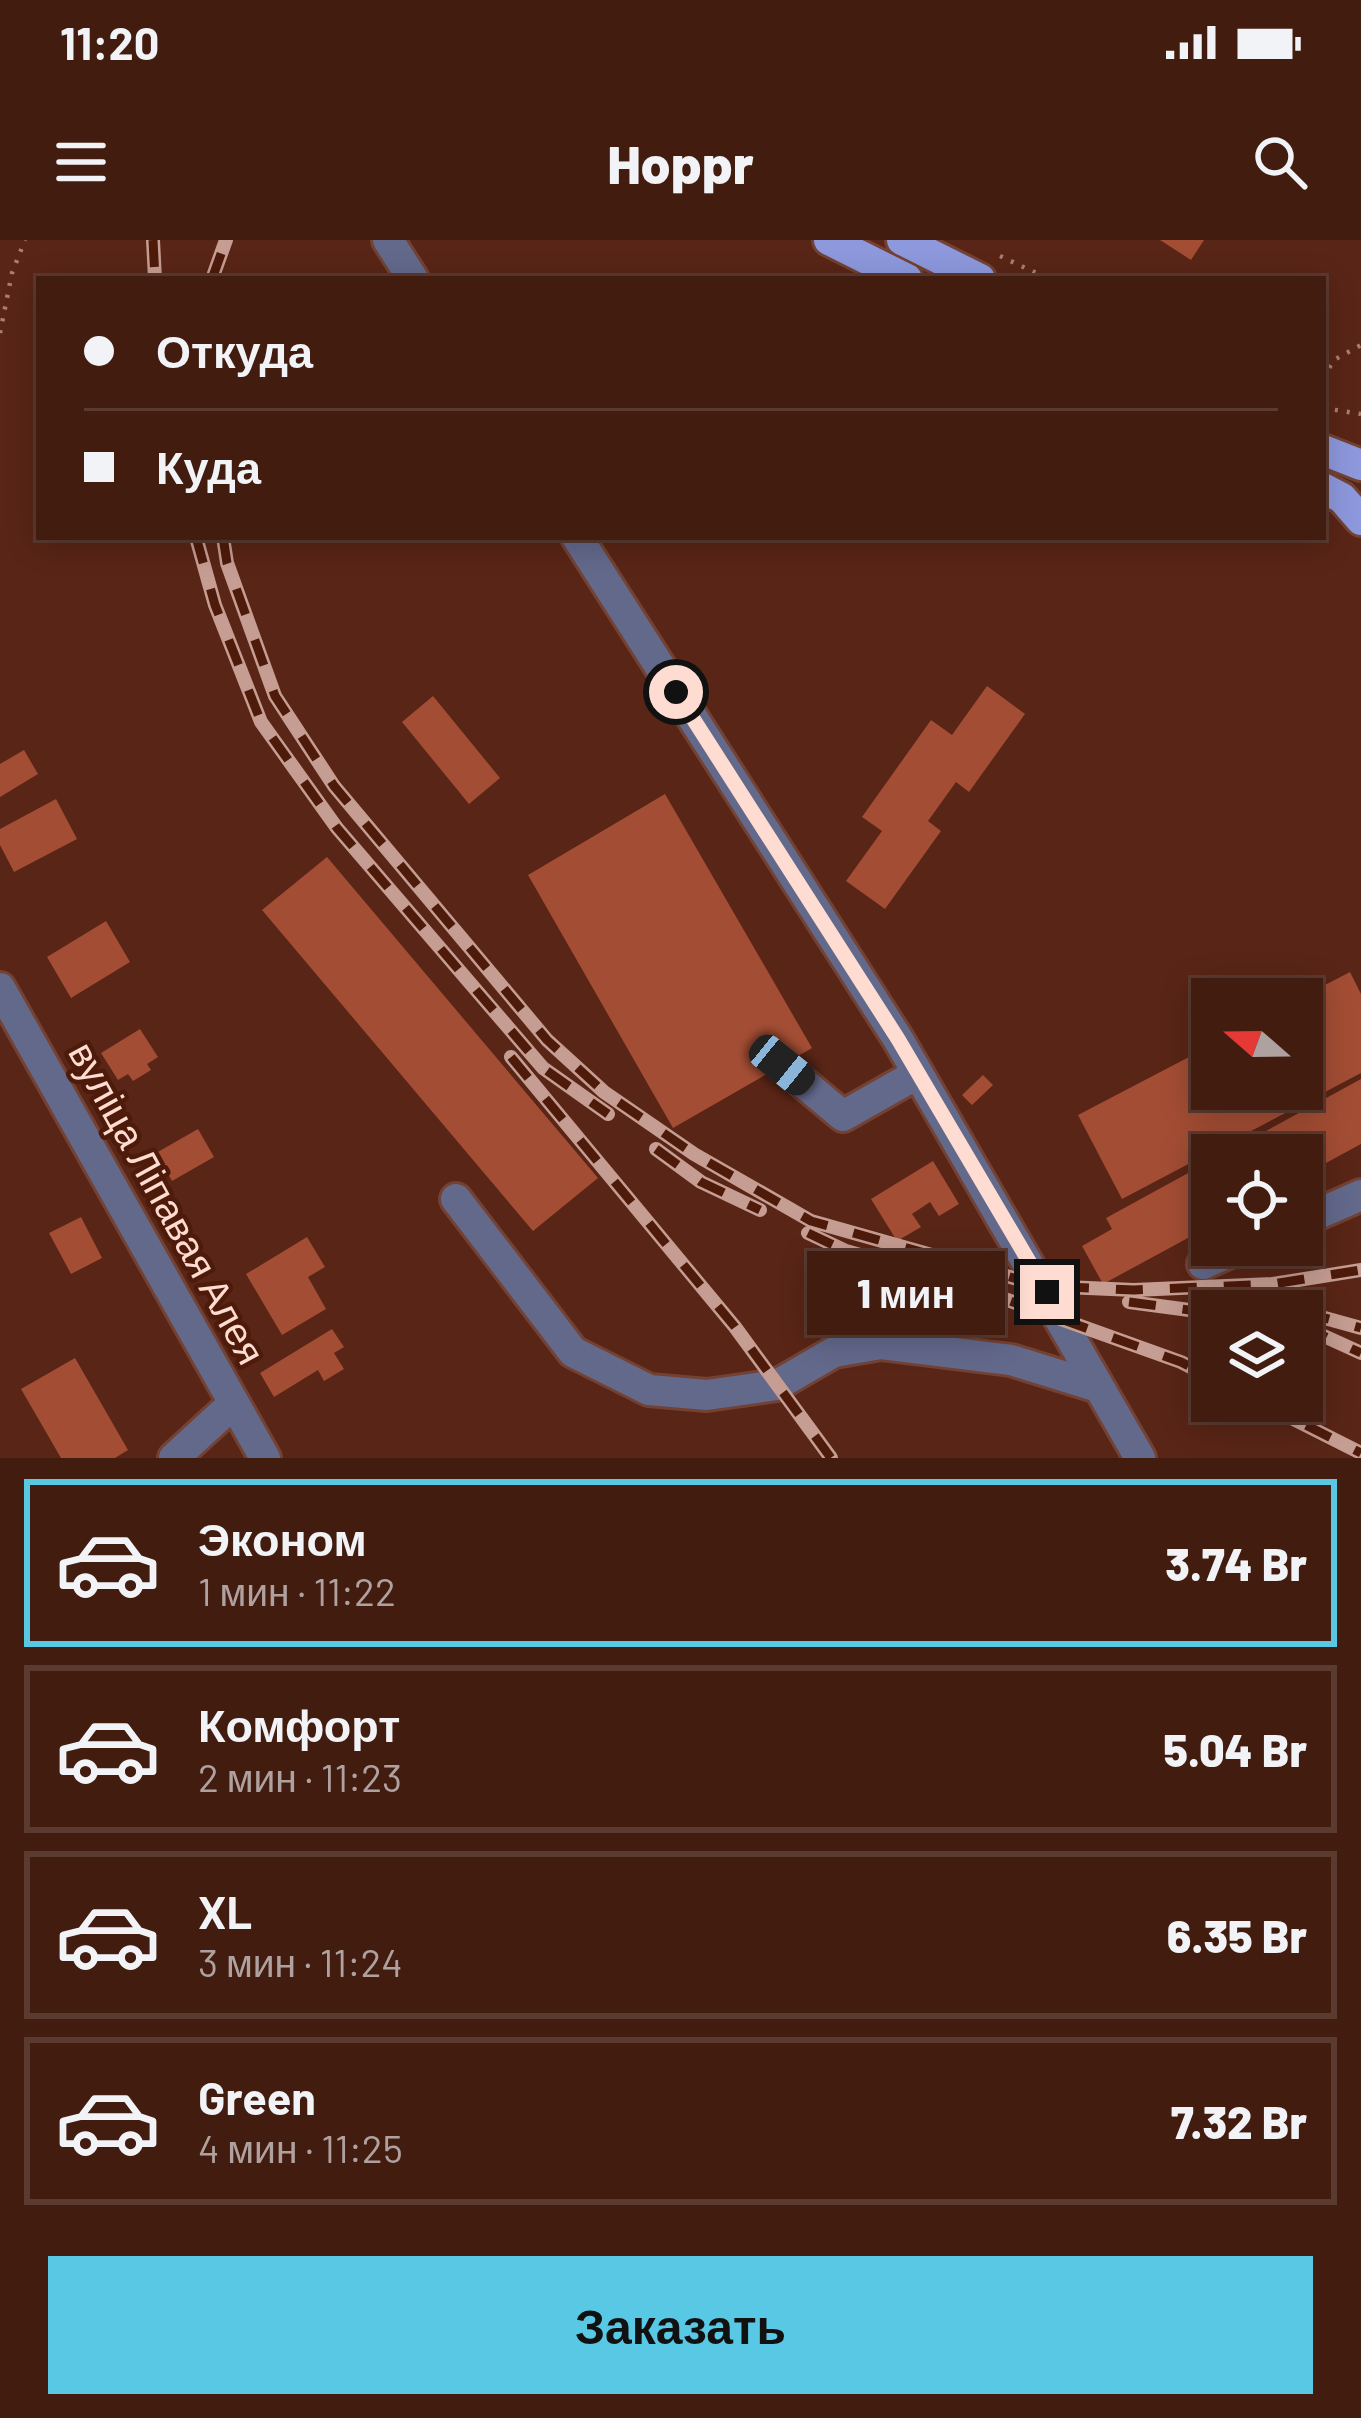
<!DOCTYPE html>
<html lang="ru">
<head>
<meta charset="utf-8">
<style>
  body { margin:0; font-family:Barlow,sans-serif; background:#4a2519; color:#f1f3f6; height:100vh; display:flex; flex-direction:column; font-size:45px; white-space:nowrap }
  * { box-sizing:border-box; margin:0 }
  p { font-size:39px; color:#afa19f }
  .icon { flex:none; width:66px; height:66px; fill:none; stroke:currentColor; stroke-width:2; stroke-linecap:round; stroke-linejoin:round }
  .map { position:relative; height:1218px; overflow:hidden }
  .details { display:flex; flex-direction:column; background:#431c10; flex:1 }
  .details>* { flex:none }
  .hud { position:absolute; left:36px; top:36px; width:1290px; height:264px; border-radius:0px; box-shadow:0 6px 30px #0003,0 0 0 3px #5b3a30; display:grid; align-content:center; height:264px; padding:0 48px; background:#431c10 }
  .needle { width:78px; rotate:290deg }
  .buttons { position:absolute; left:1191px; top:738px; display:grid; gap:24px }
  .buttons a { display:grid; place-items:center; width:132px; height:132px; border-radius:0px; background:#431c10; box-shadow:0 6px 30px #0003,0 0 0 3px #5b3a30; font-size:60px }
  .end { position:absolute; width:54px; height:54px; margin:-27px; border:15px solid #fedcd2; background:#111; box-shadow:0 0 0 6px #111 }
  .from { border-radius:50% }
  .bubble { position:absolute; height:84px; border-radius:0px; background:#431c10; box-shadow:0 6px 30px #0003,0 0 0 3px #5b3a30; font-size:39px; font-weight:800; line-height:84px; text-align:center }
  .car { position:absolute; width:36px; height:72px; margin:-36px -18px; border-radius:15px; box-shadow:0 0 9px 3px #0007; background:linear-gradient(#222 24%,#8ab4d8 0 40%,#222 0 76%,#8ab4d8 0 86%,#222 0) }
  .hud b { display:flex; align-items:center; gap:42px; height:114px; font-size:45px }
  .hud b+b { border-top:3px solid #5b3a30 }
  .hud i { width:30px; height:30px; background:#f1f3f6 }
  ul { padding:21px 0 0; list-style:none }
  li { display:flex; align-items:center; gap:36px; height:168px; margin:0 24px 18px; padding:0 24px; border:6px solid #5b3a30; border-radius:0px }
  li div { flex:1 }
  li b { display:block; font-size:45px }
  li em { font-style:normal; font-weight:800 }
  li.on { border-color:#59c8e4 }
  li>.icon { width:108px; height:108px; stroke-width:1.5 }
  .primary-button { display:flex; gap:24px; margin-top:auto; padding:24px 48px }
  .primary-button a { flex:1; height:138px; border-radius:0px; background:#59c8e4; color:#111; font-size:48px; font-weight:800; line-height:138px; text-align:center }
  .status { display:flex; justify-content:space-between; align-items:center; height:84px; padding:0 60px; background:#431c10; direction:ltr }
  .status svg { height:33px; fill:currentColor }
  header { display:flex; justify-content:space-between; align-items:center; height:156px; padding:0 48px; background:#431c10; font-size:54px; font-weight:800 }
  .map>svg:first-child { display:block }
</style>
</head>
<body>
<div class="status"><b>11:20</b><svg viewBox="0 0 49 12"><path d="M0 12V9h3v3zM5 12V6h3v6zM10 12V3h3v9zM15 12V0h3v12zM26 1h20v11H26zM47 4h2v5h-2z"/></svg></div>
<header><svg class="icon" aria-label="menu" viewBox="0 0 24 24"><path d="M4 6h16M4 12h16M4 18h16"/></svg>Hoppr<svg class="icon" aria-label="search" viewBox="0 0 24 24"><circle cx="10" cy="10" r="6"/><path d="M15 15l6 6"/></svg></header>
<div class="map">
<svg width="1361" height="1218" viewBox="0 0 1361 1218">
  <rect width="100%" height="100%" fill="#592516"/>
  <path fill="#a34d34" d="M1160,0H1204L1191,20Z
    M987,446L1025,474L969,552L956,542L928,581L941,591L885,669L846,641L882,591L862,577L931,480L952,495Z
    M433,456L500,538L469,564L402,482Z
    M24,510L38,534L0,557V524Z
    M665,554L812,808L673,888L528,635Z
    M56,559L77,599L14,632L0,605V589Z
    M327,617L598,938L533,991L262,670Z
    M106,681L130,722L71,758L47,717Z
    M1350,732L1361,754V833L1122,959L1078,875L1212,805V849H1302V757Z
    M140,789L158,817L147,824L151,830L133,841L128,834L118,840L101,813Z
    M983,835L993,845L972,865L962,855Z
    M1361,839V904L1302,936V915H1222Z
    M198,889L214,917L172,941L156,913Z
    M1212,920V985L1103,1044L1082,1006L1112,989L1106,978Z
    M933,921L959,964L939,976L930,962L912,974L921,987L897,1001L871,959Z
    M81,977L102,1018L71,1034L49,993Z
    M307,997L325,1027L308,1037L326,1069L282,1095L246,1034Z
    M332,1089L344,1107L334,1113L344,1129L324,1141L318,1130L274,1157L260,1133Z
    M75,1118L128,1210L115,1218H61L21,1149Z"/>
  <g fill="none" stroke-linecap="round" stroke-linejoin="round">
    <defs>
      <path id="minor" d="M388,0L413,39
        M577,297L898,799L1140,1218
        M0,748L265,1218
        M782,825L843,876L917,834
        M456,959L573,1112L649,1150L707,1155L777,1145L834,1112L881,1104L1011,1120L1098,1147
        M1302,981L1361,955
        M1203,1024L1246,1005
        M174,1218L234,1163"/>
      <path id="major" d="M829,0L907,39
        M902,0L980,39
        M1323,210L1361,225
        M1323,248L1342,258L1361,280"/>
    </defs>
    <use href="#minor" stroke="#734234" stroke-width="36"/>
    <use href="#major" stroke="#734234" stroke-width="36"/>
    <path stroke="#aa7e72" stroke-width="4.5" stroke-dasharray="3 9" stroke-linecap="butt" d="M1000,16L1049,39
      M0,93L12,33L25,0
      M1323,138L1334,120L1361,105
      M1323,168L1361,174"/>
    <use href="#minor" stroke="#63698b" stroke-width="30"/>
    <use href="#major" stroke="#8d98dd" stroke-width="30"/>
    <defs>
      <path id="rail" d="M153,0L155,39
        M212,39L226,0
        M196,297L215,365L261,482L337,588L543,828L608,874
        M223,297L227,323L275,456L334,546L547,800L604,852L694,914L811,981L1042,1046L1134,1050L1273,1044L1361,1030
        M511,817L735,1087L831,1218
        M656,909L701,942L760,970
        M808,993L846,1011L927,1034
        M960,1043L1181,1122L1212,1138
        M1129,1062L1212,1073
        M1196,1065L1279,1066L1298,1071
        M1303,1072L1361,1088
        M1302,1086L1361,1113
        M1258,1161L1361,1213"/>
    </defs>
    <use href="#rail" stroke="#c69d92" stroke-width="14"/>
    <use href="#rail" stroke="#4e1b0b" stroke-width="9" stroke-dasharray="27" stroke-linecap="butt"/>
  </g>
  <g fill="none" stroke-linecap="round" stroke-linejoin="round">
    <path stroke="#fedcd2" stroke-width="15" d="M676,452L898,799L1047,1052"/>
  </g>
  <g text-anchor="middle" stroke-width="9" stroke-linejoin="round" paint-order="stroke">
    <g font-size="39" fill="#fedcd2" stroke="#4e1b0b">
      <text transform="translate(167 963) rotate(61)" y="14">вуліца Ліпавая Алея</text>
    </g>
  </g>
</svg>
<div class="buttons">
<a><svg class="needle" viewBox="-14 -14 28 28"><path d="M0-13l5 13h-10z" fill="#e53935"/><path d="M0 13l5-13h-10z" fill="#afa19f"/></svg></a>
<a><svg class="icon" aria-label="locate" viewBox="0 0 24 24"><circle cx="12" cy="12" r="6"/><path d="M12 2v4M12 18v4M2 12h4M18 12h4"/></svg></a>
<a><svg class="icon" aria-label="layers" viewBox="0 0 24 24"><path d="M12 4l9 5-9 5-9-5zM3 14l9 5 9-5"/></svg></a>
</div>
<i class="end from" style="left:676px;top:452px"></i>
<i class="end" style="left:1047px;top:1052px"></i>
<div class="bubble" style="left:807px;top:1011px;width:198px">1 мин</div>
<i class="car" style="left:782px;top:825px;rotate:129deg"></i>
<div class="hud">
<b><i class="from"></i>Откуда</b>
<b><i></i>Куда</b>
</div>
</div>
<section class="details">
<ul>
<li class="on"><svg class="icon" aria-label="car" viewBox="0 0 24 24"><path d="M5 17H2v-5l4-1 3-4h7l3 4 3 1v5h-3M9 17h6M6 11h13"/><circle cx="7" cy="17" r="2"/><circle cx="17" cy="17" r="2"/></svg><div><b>Эконом</b><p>1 мин · 11:22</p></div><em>3.74 Br</em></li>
<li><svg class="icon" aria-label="car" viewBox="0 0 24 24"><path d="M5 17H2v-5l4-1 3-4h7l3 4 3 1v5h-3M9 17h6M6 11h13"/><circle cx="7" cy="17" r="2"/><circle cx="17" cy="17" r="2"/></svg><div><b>Комфорт</b><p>2 мин · 11:23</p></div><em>5.04 Br</em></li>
<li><svg class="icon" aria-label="car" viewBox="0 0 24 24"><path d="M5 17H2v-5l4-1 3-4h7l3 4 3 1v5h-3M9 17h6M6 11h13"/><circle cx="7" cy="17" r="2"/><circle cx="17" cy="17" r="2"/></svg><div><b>XL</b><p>3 мин · 11:24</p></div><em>6.35 Br</em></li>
<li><svg class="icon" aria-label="car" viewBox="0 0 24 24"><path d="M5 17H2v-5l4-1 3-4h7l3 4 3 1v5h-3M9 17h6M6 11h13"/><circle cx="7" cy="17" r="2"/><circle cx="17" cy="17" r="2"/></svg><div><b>Green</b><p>4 мин · 11:25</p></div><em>7.32 Br</em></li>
</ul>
<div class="primary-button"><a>Заказать</a></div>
</section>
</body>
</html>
